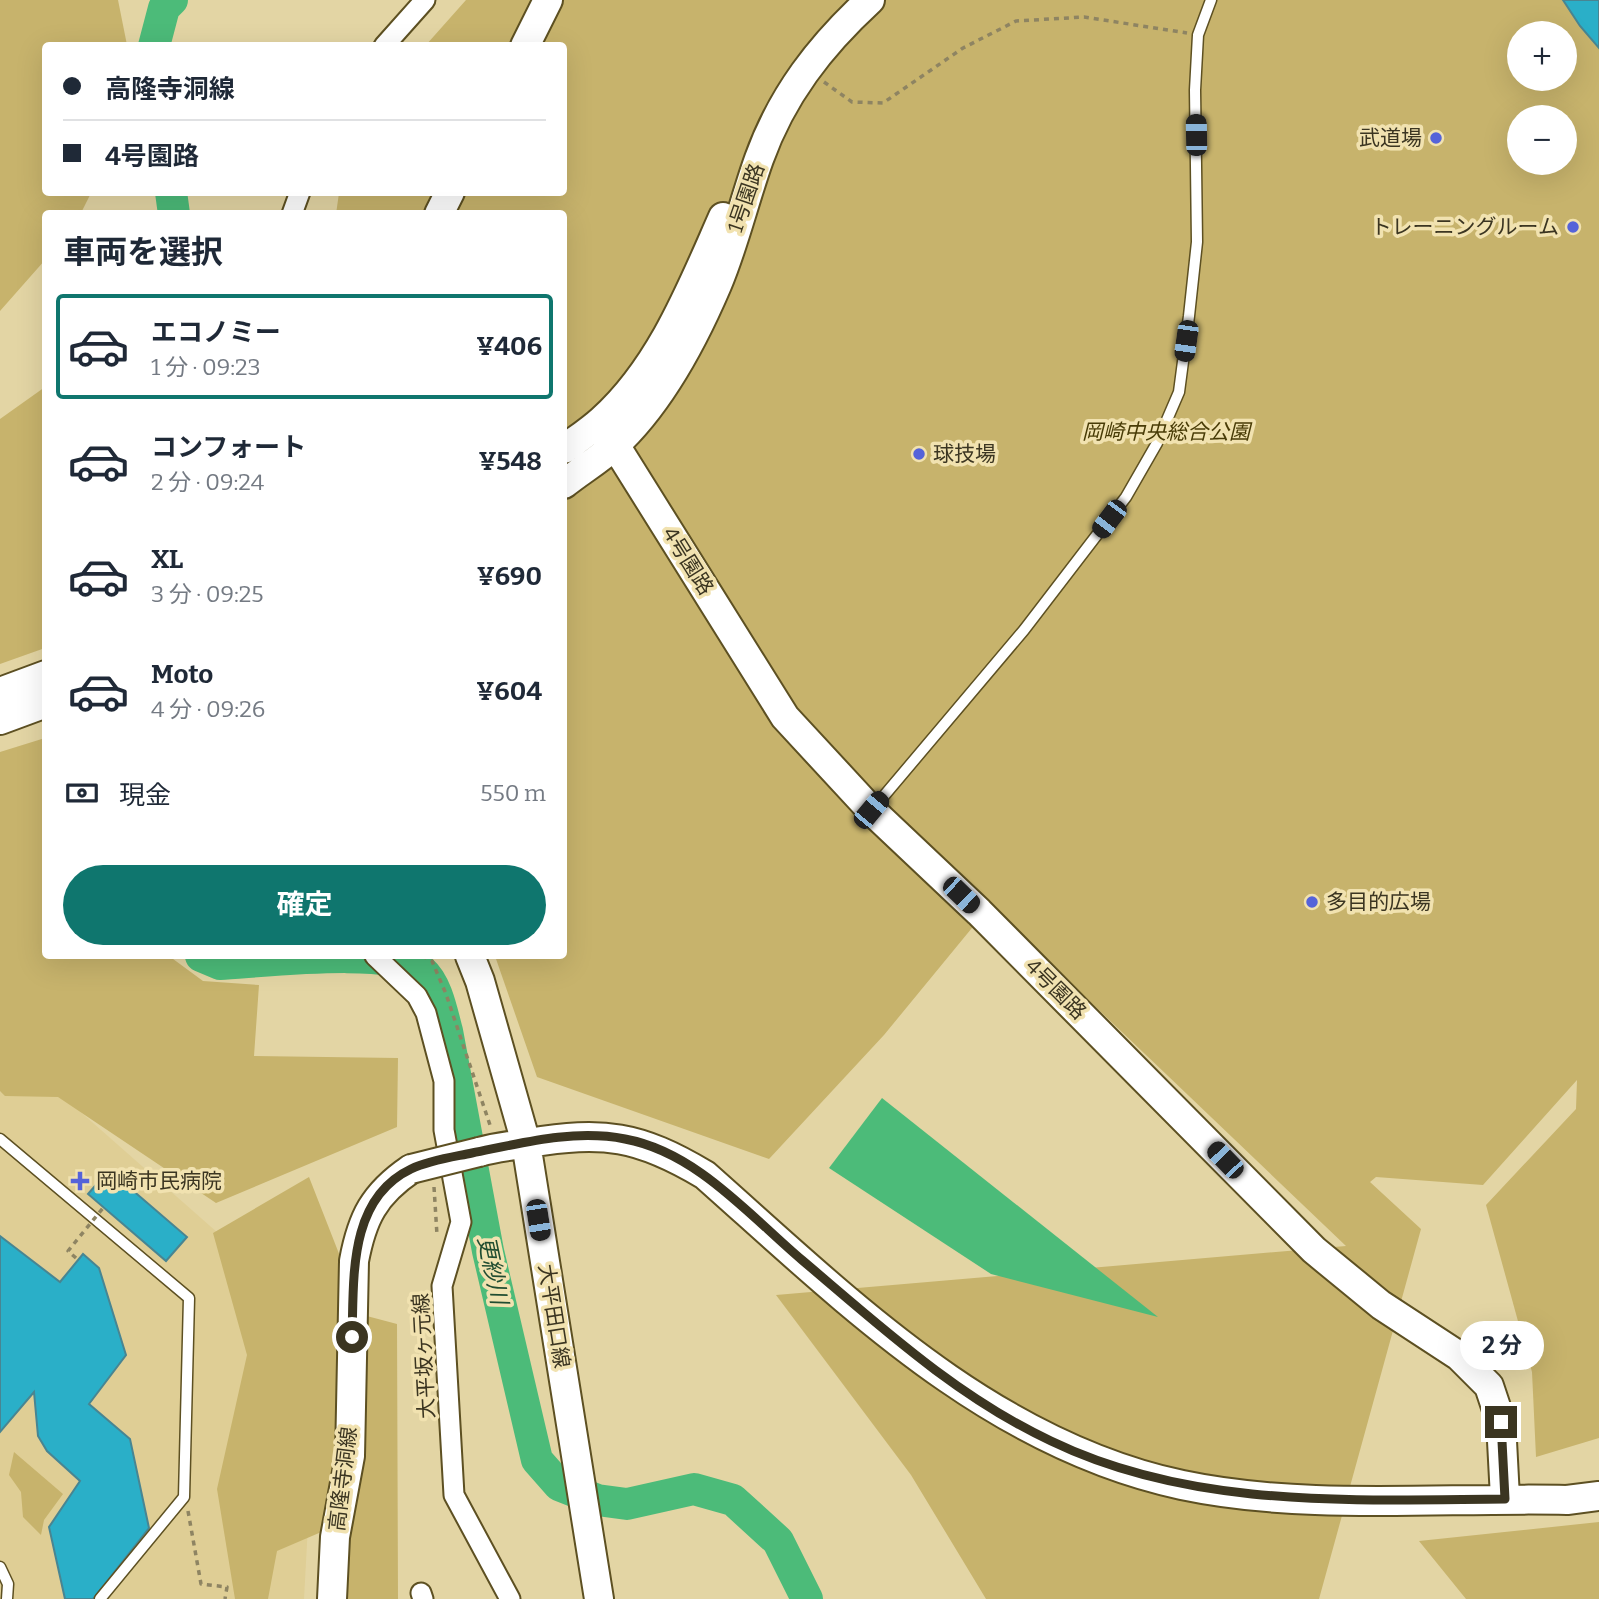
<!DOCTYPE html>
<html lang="ja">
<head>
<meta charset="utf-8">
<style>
  body { margin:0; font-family:Bitter,"Noto Sans JP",serif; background:#f6f6f7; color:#1f2937; height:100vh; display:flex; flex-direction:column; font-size:26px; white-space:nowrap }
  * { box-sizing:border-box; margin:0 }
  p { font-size:23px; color:#747a83 }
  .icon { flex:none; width:38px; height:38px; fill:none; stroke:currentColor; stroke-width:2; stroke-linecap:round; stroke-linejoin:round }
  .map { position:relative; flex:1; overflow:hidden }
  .panel { position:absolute; left:42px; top:210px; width:525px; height:749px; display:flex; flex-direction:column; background:#fff; border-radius:7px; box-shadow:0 7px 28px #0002 }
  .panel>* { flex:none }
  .guide { position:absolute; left:42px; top:42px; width:525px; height:154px; border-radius:7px; box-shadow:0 7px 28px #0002; display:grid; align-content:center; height:154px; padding:0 21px; background:#fff }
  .buttons { position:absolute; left:1507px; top:21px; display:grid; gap:14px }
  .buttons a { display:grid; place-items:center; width:70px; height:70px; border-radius:50%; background:#fff; box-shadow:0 7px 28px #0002; font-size:35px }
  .end { position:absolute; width:32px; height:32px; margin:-16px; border:9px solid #3b3521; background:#fff; box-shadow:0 0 0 4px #fff }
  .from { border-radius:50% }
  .bubble { position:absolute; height:49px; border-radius:24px; background:#fff; box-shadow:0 7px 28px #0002; font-size:23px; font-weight:700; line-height:49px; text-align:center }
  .car { position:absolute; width:21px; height:42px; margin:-21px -10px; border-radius:9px; box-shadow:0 0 5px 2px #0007; background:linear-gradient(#222 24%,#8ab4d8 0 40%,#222 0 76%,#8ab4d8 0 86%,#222 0) }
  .guide b { display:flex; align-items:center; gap:24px; height:66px; font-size:26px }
  .guide b+b { border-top:2px solid #e0e1e3 }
  .guide i { width:18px; height:18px; background:#1f2937 }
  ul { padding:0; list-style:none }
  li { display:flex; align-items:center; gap:21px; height:105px; margin:0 14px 10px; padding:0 7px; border:4px solid transparent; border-radius:7px }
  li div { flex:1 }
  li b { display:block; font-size:26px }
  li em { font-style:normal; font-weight:700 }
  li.active { border-color:#0f766e }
  li>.icon { width:63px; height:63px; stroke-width:1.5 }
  h2 { padding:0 21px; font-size:32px; line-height:84px }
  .pay { display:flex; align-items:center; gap:18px; height:77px; padding:0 21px; font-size:26px }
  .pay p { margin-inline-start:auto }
  .primary-button { display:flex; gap:14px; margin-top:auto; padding:14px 21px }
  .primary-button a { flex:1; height:80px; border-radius:42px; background:#0f766e; color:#fff; font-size:28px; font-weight:700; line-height:80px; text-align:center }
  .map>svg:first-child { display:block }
</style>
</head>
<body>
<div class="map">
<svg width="1599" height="1599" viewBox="0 0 1599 1599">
  <rect width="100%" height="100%" fill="#e3d5a4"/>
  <path fill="#dfce95" d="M0,1041L319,1322L304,1599H0Z"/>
  <path fill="#c7b36c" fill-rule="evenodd" d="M0,0H118L127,45L46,46V192L91,193L81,213L46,214L45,260L0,311Z
    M466,0H1599V1438L1536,1457L1532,1372L1486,1205L1576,1109L1577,1080L1483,1185L1376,1177L1370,1182L1421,1229L1319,1599H986L911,1475L776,1295L1346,1246L990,906L884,1035L769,1159L537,1077L495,956H564V214H336L339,193L564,192V46L426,45ZM1519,33H1564V79H1519ZM1519,117H1564V163H1519Z
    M45,387V648L0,664V419Z
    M45,738L46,956H169L203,981L259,985L254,1056L398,1058L397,1127L216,1203L58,1097L5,1096L0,1091V752Z
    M309,1177L363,1315L397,1324L398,1599H340V1524L277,1551L268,1599H235L217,1489L247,1355L213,1233Z
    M14,1452L63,1494L44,1520L41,1535L23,1517L21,1492L9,1475Z
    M1599,1522V1599H1466L1419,1541Z"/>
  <path fill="#4cbb79" d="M882,1098L1158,1317L991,1274L829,1168Z"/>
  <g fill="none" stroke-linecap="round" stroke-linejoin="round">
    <path stroke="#4cbb79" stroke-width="32" d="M154,46L164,8L172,0
      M171,192L174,214
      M201,956L220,964C260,962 395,946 422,971C437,984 442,1013 447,1031L488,1251L537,1460L559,1485L597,1500L627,1504L694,1489L733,1500L778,1541L807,1599"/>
  </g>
  <path fill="#2aafc8" stroke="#488592" stroke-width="2" d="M1563,0H1599V48L1580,26Z
    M109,1170L187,1237L166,1261L88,1194Z
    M0,1236L60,1282L83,1254L99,1268L126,1355L89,1404L130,1439L149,1528L93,1599H65L49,1527L80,1481L47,1451L38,1436L34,1392L0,1432Z"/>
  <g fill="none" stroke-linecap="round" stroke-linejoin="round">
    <defs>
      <path id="lane" d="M872,810L1024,630L1126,497L1157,443L1179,392L1189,316L1197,242L1195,90L1198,35L1211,0
        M0,1139L189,1298L184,1497L100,1599
        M0,1567L8,1584L7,1599"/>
      <path id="street" d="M384,46L425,0
        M292,214L300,192
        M375,956L417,996L426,1013L444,1081V1130L461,1222L442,1286L454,1495L510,1599
        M421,1593L423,1599"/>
      <path id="secondary" d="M525,46L548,0
        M439,214L450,192
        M615,445L785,717L871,810L979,912L1314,1250L1381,1305L1459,1356L1489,1386L1501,1422L1505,1498
        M564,449C576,440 590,431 602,420C661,367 692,287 723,217
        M564,484C580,471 599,460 614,446C660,404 693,341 717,285C734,245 744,201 759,159C782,95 820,46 870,0
        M0,692L46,675
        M0,720L46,703
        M470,956L480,981L526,1143L599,1599
        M479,1152C496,1147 511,1146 528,1143C604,1131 638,1135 705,1175C847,1301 990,1444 1182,1485C1305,1511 1441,1497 1567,1500L1599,1496
        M332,1599L335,1537L350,1456L354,1261C362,1218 374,1194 411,1169"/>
    </defs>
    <use href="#lane" stroke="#5d5022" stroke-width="13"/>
    <use href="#street" stroke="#5d5022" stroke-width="23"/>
    <use href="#secondary" stroke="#5d5022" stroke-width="32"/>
    <path stroke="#8e8462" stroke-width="3.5" stroke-dasharray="5 5" stroke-linecap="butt" d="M824,82L852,102L883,103L963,48L1016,21L1084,17L1187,33
      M422,956L432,961L446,994L491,1128
      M434,1187L437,1235
      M188,1511L201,1584L227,1587L225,1599"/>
    <use href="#lane" stroke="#fff" stroke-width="10"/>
    <use href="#street" stroke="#fff" stroke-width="19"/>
    <use href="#secondary" stroke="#fff" stroke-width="28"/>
    <defs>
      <path id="secondary-bridge" d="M411,1169L479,1152"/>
    </defs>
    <use href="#secondary-bridge" stroke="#5d5022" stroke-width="32" stroke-linecap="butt"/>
    <path stroke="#8e8462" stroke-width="3.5" stroke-dasharray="5 5" stroke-linecap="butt" d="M76,1258L68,1251L103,1208"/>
    <use href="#secondary-bridge" stroke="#fff" stroke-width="28"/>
  </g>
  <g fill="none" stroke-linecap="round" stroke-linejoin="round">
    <path stroke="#3b3521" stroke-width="9" d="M352,1337C354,1278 348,1199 411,1169C430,1160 453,1157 472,1153C522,1143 574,1129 625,1139C696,1152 749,1215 802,1260C880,1326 957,1397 1051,1441C1192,1509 1352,1500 1505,1499L1501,1422"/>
  </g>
  <g fill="#5563d9" stroke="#f1e2b0" stroke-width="2.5">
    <circle cx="1436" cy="138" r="7"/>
    <circle cx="1573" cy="227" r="7"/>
    <circle cx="919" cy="454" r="7"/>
    <circle cx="1312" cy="902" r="7"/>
    <path d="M76.5 1170.5h7v7h7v7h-7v7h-7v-7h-7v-7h7z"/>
  </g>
  <g text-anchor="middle" stroke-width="7" stroke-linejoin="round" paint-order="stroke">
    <g font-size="21" fill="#3b3521" stroke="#f1e2b0" text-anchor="start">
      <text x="1422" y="145" text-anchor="end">武道場</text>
      <text x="1559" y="234" text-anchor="end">トレーニングルーム</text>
      <text x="933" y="461">球技場</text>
      <text x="1326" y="909">多目的広場</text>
      <text x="96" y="1188">岡崎市民病院</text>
    </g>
    <g font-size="21" fill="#3b3521" stroke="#f1e2b0">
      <text transform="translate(746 198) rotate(-71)" y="7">1号園路</text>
      <text transform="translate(688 561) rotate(58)" y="7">4号園路</text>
      <text transform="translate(1056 989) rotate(45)" y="7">4号園路</text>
      <text transform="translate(554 1316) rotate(81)" y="7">大平田口線</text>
      <text transform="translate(424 1356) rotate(-93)" y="7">大平坂ヶ元線</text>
      <text transform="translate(343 1479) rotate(-83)" y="7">高隆寺洞線</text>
    </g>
    <g font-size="21" font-style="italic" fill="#483b06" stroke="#f1e2b0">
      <text x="1166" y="439">岡崎中央総合公園</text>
    </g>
    <g font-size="23" font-style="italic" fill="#214d31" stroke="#f1e2b0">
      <text transform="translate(493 1270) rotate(78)" y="8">更紗川</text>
    </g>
  </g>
</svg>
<div class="buttons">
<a>+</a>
<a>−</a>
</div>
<i class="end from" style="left:352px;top:1337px"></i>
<i class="end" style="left:1501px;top:1422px"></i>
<div class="bubble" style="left:1460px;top:1321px;width:84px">2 分</div>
<i class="car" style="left:1196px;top:135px;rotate:359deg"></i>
<i class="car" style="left:1186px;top:341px;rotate:188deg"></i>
<i class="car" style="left:1109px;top:519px;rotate:217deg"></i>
<i class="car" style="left:871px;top:810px;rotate:40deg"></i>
<i class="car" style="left:961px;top:895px;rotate:134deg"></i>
<i class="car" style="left:1225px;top:1160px;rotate:316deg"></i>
<i class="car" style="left:538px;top:1220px;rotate:171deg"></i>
<div class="guide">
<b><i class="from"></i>高隆寺洞線</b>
<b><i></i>4号園路</b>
</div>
<section class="panel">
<h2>車両を選択</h2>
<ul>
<li class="active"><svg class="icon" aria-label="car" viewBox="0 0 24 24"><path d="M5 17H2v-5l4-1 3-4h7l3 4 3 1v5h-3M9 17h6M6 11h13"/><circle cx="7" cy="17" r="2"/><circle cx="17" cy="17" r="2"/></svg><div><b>エコノミー</b><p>1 分 · 09:23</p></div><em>¥406</em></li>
<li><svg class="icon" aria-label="car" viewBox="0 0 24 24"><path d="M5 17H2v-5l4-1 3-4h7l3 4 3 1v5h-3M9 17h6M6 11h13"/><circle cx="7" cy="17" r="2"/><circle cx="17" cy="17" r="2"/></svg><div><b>コンフォート</b><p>2 分 · 09:24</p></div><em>¥548</em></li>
<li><svg class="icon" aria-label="car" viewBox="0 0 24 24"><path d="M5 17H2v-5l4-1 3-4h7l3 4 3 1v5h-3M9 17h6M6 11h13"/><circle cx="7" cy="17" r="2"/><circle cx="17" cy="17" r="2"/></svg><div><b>XL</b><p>3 分 · 09:25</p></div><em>¥690</em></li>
<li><svg class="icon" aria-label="car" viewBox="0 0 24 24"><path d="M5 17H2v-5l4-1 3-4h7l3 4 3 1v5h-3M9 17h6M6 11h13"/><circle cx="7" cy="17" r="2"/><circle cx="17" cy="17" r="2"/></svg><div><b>Moto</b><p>4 分 · 09:26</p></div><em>¥604</em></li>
</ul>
<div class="pay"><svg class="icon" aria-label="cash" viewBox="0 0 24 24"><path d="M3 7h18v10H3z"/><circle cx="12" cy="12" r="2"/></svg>現金<p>550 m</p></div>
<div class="primary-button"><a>確定</a></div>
</section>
</div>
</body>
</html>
